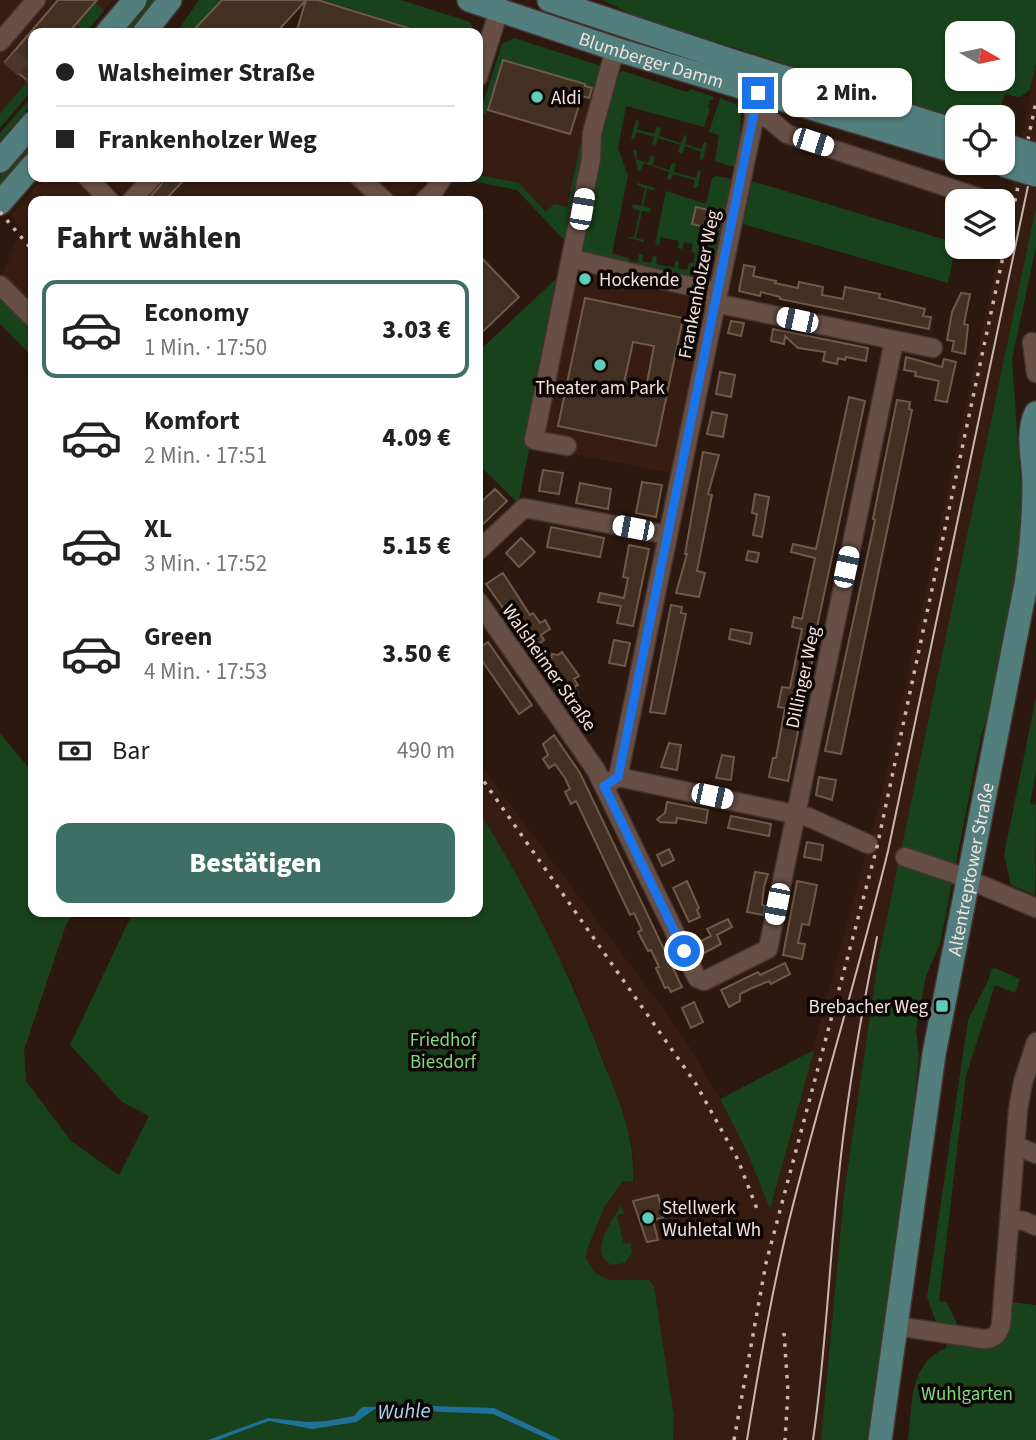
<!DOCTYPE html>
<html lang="de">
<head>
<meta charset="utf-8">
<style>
  body { margin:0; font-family:"Source Sans 3",sans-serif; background:#f6f6f6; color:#222; height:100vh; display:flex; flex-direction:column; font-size:26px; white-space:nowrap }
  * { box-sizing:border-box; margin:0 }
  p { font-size:23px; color:#767676 }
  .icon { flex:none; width:38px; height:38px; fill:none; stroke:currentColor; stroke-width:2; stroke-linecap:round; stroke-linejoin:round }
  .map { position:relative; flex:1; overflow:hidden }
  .sheet { position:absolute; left:28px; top:196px; width:455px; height:721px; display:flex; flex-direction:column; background:#fff; border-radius:14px; box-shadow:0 2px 5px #0004 }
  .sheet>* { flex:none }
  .banner { position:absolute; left:28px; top:28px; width:455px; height:154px; border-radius:14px; box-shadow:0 2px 5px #0004; display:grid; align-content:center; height:154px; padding:0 28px; background:#fff }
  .needle { width:46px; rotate:99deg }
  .tools { position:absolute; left:945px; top:21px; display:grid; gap:14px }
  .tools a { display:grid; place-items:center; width:70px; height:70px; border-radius:14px; background:#fff; box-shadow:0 2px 5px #0004; font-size:35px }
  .end { position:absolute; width:32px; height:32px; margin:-16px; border:9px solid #1a73e8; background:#fff; box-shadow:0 0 0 4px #fff }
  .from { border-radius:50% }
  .bubble { position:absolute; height:49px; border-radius:14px; background:#fff; box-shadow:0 2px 5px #0004; font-size:23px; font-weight:800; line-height:49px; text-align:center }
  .car { position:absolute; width:21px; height:42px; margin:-21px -10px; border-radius:9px; box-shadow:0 0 5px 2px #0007; background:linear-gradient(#fff 24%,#345 0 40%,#fff 0 76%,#345 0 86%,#fff 0) }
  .banner b { display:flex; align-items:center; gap:24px; height:66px; font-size:26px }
  .banner b+b { border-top:2px solid #e0e0e0 }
  .banner i { width:18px; height:18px; background:#222 }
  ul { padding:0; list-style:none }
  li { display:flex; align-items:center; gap:21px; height:98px; margin:0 14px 10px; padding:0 14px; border:4px solid transparent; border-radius:14px }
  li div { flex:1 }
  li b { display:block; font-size:26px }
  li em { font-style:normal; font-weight:800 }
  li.on { border-color:#3d6f66 }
  li>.icon { width:63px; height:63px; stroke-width:1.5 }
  h2 { padding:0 28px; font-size:32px; line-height:84px }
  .pay { display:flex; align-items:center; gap:18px; height:77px; padding:0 28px; font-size:26px }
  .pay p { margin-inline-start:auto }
  .cta { display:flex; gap:14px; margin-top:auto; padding:14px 28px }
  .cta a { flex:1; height:80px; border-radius:14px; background:#3d6f66; color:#fff; font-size:28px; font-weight:800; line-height:80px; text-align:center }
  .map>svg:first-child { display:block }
</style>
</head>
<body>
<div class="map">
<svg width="1036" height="1440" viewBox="0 0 1036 1440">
  <rect width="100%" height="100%" fill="#2c180f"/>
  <path fill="#371c11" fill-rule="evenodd" d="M0,0H113L85,33H33V89L0,128Z
    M514,38L604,67L570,246L517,190L457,178L478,177V119L502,44Z
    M1036,63V206L878,960L844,1194L821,1440H673L674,1416L654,1286L626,1281L609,1280L595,1273L586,1258L588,1247L604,1208L623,1181L633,1182L634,1159L630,1138L611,1080L572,982L478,810V762L662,1007L690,1047L720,1099L748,1154L770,1208L881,798L1000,247H1003V235ZM621,1205L617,1215L624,1244L632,1247L629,1259L602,1242Z
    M43,177H73L95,201H33V303L3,273L14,245L24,232L11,216Z
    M105,177H426L402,201H128Z
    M580,242L711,285L672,473L530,446Z"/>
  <path fill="#18421b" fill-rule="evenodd" d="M143,0H154L128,33H117Z
    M199,0H222L191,33H176Z
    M323,0H401L470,22L475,33H429Z
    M602,0H1036V63L1030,90L1020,97L1004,94L999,117L957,118L640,18ZM957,33H1003V79H957Z
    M95,2L104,11L86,33L76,24Z
    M547,15L565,17L720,64L718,70Z
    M514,38L604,67L597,90L585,86V84L503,60L486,115L480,113L502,44Z
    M623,71L687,92L691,89L714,97L713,100H710L708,108L710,109L704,127L626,106L618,148L628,176L612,254L629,258L627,267L584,256L580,251V242L602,141L599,128L617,75Z
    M28,81L33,89L0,128V113Z
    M33,95V103L0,141V133Z
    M720,98L735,104L741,111L740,137L734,167L715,161L719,135L709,132Z
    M636,120L639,121L637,129L654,134L657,127L661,128L659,136L681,143L684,135L687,136L685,144L701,149L704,142L707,143L703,160L699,159L701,152L685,146L682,154L678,152L680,145L658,138L656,145L652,144L654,137L637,132L634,139L631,138Z
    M33,135V153L0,191V175Z
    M580,145H583L586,164L519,500L517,502L478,464V352L559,276L566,242L517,190L457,178L478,175L519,183L546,212L554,204L567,207Z
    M633,150L637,151L636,159L648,163L651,155L655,157L653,165L669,170L672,163L676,164L674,172L696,178L698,170L701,171L698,187L693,188L695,180L673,174L671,180L667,179L669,172L644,163L640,171L638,170Z
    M716,176L732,179L716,255L706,262L703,282L636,269L639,254L643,255L642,261L651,263L653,256L657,257L656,264L674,268L675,261L679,262L678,268L687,270L689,263H693L695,253L691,252L693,244L684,242L682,249L678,248L679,241L661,237L659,245L655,244L666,191L706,204L712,178Z
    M752,181L956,243L948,283L743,224Z
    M638,183L655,188V190L647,189L643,206L651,208L650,212L642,211L636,238L644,240V242L626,237H634L640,211L632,208L633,204L641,206L645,188L637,185Z
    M1036,206V247L1012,359L1022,502L1019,544L1013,586L987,718L981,736L940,944L926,976L916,1031L919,1056L915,1096L868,1440H821L844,1194L878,960Z
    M0,295L33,327V357L0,324Z
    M1036,697V772L1030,803L1036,805L1035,895L1011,885L1004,855Z
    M0,733L33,773V912H74L66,925L24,1050L26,1081L71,1141L119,1175L149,1116L122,1102L70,1045L133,912H478V810C528,889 569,972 602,1059C618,1098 636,1139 633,1182L623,1181L604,1208L588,1247L586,1258L595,1273L609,1280H649L654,1286L674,1416L673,1440H0Z
    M995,968L1020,979L1015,993L995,985L966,1076L939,1301L946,1302L957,1323L956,1327L936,1322L927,1297L968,1020L989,979L991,969Z
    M814,1050L770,1209L748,1154L720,1099Z
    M621,1205L624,1213L617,1216L624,1244L631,1243L632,1253L625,1263L612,1265C587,1253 612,1222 621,1205Z
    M1008,1302L1036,1305V1440H908C913,1404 908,1364 946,1348L947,1341L982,1346Z"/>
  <path fill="#20719a" d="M432,1406L494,1408L561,1440H550L493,1414L375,1409L356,1422L312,1429L269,1421L218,1440H208L268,1418L308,1422L327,1421L354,1416L362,1407Z"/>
  <path fill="#433022" stroke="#6f594a" stroke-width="2" fill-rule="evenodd" d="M58,0H97L68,33H33V74L28,81L5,62Z
    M222,0H318L418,31V33H296L306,0L276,33H191Z
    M503,60L585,84V86L592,88L589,98L582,96L570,134L488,110Z
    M164,177H187L164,201H146L161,185Z
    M696,207L708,210L705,227L692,224Z
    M478,254L519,297L478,336Z
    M744,265L755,267L753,276L776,281L775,283L798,288L799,282L823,287L822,295L843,299L845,287L880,294L879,298L925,309L923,316L931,317L929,329L780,299V297L761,292L760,296L739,291Z
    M961,293L970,294L964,324L968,325L965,354L952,351L954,341L947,340L952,312Z
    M585,298L683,318L656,446L558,426ZM633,342L654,346L646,388L624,383Z
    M731,321L744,323L741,336L728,333Z
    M773,329L868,348L866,361L846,357L845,360L838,358L837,364L823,361L825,352L798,348L785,336L784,344L771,341Z
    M906,357L942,367L944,359L956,362L947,402L935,400L939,381L915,376L916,372L904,370Z
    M720,372L735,375L731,397L716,394Z
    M849,397L865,401L816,632H818L788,781L769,777L773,758H776L785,708L778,707L782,687L790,688L802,629L792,627L794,617L802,619L815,558L791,552L793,544L816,549Z
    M897,400L910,402L909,409L912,410L841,754L825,751L875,520L873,519Z
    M712,412L727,415L723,437L707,434Z
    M703,452L719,455L708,494L712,495L697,571L705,573L699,597L676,593L687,554H685Z
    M543,470L563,473L559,494L539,491Z
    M642,482L662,485L656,517L636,513Z
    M580,483L611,489L608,509L576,503Z
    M495,489L507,501L478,529V505Z
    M755,494L769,497L762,537L753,535L757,514L752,513Z
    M551,527L604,538L600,557L547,547Z
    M521,538L535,552L519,567L506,553Z
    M629,545L649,549L633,626L617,623L621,606L598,602L600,593L624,598L628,578L623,577Z
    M748,551L759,553L757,562L746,560Z
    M503,573L530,615L533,613L540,623L545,620L550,629L541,635L544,640L532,649L486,584Z
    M671,605L682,607L681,613L686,614L665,714L650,712Z
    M731,629L752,633L750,644L729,639Z
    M614,640L630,643L625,666L609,663Z
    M488,642L532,705L519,714L478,655V649Z
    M562,652L579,676L574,679L578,685L574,687L578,693L568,700L544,666L551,661L552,654L558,655Z
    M554,735L580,773L682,987L671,992L668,987L665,988L656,968L659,967L651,950L648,951L638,932L642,930L634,913L630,915L579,807L576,801L571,804L565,792L570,789L565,778L555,764L549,768L543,759L548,755L543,744Z
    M669,743L681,745L677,770L661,767Z
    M722,755L734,757L731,780L716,778Z
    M819,777L836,780L832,800L816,795Z
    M667,802L708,810L706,823L677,818L676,823L660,822L657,819L665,813Z
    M731,816L771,824L769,836L728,828Z
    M807,842L823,845L821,860L804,857Z
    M669,849L674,860L662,866L657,855Z
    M755,872L768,874L764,887L762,905L765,906L763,915L747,912Z
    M687,881L699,908L697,910L700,917L689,922L673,888Z
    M797,881L817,885L809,925L802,924L798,943L805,944L802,959L783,955Z
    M728,919L732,927L717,935L721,944L704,953L699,942L711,936L707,929Z
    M785,963L790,974L771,984L769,981L750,989L740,994V1001L729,1007L721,990L758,972L760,975Z
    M694,1002L703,1022L691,1028L682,1008Z
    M658,1195L664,1217L653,1220L658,1240L647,1242L633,1201Z"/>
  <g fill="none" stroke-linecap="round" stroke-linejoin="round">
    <path stroke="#4a362e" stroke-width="18" stroke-dasharray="18 9" stroke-linecap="butt" d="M10,57L32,76"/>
    <defs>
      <path id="minor" d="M0,42L36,0
        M478,77L499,10
        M754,114L769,119L787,134L989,201
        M87,177L110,201
        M359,177L385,201
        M131,201L153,177
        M424,201L434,191L443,177
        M573,259C621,270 669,282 718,292
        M0,285L33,318
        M715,303L933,348
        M1032,342L1036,373
        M567,446L534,440L591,159L592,133L615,49
        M478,551L524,508L668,535
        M478,601L596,770L697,978L704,981L768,949L894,341
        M618,777L808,817L868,844
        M604,786L618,777L762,81
        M905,857L955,874L1036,908
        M1016,1146L1036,1154
        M1010,1219L1024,1221L1036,1226
        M896,1326L983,1339C994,1339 998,1335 1001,1325L1018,1110L1023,1082L1036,1042"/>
      <g id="major">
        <path id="s1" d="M469,0L615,49L957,152"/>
        <path d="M549,0L729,60L957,131"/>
        <path d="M107,33L135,0"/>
        <path d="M144,33L170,0"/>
        <path d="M0,161L33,123"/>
        <path d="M0,203L33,165"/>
        <path id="s2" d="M880,1440L934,1054L1026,584C1031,551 1034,518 1034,484C1034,462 1026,434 1036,413"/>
      </g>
    </defs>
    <use href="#minor" stroke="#453430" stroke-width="21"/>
    <use href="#major" stroke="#453430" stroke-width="26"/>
    <use href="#minor" stroke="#674f45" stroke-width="18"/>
    <use href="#major" stroke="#537e7e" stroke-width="23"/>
    <path stroke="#c8b8b1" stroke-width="2" d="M747,1440C760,1361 773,1283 793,1205C823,1087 859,970 888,851L1036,148
      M813,1440C826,1352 829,1263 839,1174C847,1095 861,1015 877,937"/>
    <path stroke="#c8b8b1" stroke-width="3.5" stroke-dasharray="3.5 7" stroke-linecap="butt" d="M0,212L33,251
      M478,773L696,1084L738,1160L757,1209
      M784,1333L788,1391L785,1440
      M734,1440L766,1263L877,847L1036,102"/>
    <defs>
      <path id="major-bridge" d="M1007,146L1036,155
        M1003,165L1036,175"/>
    </defs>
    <use href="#major-bridge" stroke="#453430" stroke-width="26" stroke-linecap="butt"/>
    <use href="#major-bridge" stroke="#537e7e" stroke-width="23"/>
  </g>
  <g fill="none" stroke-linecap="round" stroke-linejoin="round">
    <path stroke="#1a73e8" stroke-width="9" d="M684,951L604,786L618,777L758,93"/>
  </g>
  <g fill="#5dceb9" stroke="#0e0604" stroke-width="2.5">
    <circle cx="537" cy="97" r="7"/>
    <circle cx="585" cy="279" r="7"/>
    <circle cx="600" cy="365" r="7"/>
    <rect x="935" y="999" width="14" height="14" rx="3.5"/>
    <circle cx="648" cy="1218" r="7"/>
  </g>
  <g text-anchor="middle" stroke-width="7" stroke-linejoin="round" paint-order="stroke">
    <g font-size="19" fill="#f1e2dc" stroke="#0e0604">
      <text dy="7" stroke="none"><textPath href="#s1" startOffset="192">Blumberger Damm</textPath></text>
      <text transform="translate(698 284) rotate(-79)" y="7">Frankenholzer Weg</text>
      <text transform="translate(550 667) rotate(55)" y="7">Walsheimer Straße</text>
      <text transform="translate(802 677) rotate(-78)" y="7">Dillinger Weg</text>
      <text dy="7" stroke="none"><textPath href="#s2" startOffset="578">Altentreptower Straße</textPath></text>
    </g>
    <g font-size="19" fill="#f1e2dc" stroke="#0e0604" text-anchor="start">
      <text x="551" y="104">Aldi</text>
      <text x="599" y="286">Hockende</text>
      <text x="600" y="394" text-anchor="middle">Theater am Park</text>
      <text x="928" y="1013" text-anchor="end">Brebacher Weg</text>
      <text x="662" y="1214">Stellwerk<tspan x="662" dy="22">Wuhletal Wh</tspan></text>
    </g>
    <g font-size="19" fill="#7cda7f" stroke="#0e0604">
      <text x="443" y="1046">Friedhof<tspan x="443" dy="22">Biesdorf</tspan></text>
      <text x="967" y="1400">Wuhlgarten</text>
    </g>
    <g font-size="21" font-style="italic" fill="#abd8f5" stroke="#0e0604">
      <text transform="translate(404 1411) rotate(-2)" y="7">Wuhle</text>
    </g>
  </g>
</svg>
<div class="tools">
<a><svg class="needle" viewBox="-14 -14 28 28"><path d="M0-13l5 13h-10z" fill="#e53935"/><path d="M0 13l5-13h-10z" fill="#767676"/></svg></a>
<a><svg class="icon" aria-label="locate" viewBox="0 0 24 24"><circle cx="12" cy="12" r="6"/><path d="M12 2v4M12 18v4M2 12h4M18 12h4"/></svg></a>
<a><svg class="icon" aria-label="layers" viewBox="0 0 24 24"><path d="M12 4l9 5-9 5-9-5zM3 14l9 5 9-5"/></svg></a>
</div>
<i class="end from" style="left:684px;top:951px"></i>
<i class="end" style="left:758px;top:93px"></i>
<div class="bubble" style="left:782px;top:68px;width:130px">2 Min.</div>
<i class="car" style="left:813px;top:142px;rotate:108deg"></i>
<i class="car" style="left:582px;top:209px;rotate:10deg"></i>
<i class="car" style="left:797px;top:320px;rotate:282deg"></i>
<i class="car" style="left:633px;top:528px;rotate:281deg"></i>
<i class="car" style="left:846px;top:567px;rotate:12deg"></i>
<i class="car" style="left:712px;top:796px;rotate:102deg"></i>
<i class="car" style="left:777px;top:904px;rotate:191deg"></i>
<div class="banner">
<b><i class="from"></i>Walsheimer Straße</b>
<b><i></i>Frankenholzer Weg</b>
</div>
<section class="sheet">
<h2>Fahrt wählen</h2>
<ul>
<li class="on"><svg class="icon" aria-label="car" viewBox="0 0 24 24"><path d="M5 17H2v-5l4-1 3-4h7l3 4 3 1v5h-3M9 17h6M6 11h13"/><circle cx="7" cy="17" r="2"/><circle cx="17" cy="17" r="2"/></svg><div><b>Economy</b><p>1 Min. · 17:50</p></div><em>3.03 €</em></li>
<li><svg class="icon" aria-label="car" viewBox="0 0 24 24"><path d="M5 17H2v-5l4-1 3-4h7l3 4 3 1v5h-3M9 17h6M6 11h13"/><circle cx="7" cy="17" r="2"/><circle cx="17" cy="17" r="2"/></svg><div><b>Komfort</b><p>2 Min. · 17:51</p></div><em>4.09 €</em></li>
<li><svg class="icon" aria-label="car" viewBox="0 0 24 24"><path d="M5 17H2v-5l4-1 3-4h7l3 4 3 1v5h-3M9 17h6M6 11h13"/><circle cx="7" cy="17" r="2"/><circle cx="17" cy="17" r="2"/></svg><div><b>XL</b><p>3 Min. · 17:52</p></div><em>5.15 €</em></li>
<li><svg class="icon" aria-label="car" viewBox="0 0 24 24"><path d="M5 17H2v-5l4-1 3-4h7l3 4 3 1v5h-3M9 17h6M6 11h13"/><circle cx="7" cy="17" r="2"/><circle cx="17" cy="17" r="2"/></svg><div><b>Green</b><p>4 Min. · 17:53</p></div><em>3.50 €</em></li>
</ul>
<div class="pay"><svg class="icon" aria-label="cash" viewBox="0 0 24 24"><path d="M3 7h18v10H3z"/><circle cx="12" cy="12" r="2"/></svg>Bar<p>490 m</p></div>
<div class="cta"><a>Bestätigen</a></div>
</section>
</div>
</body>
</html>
